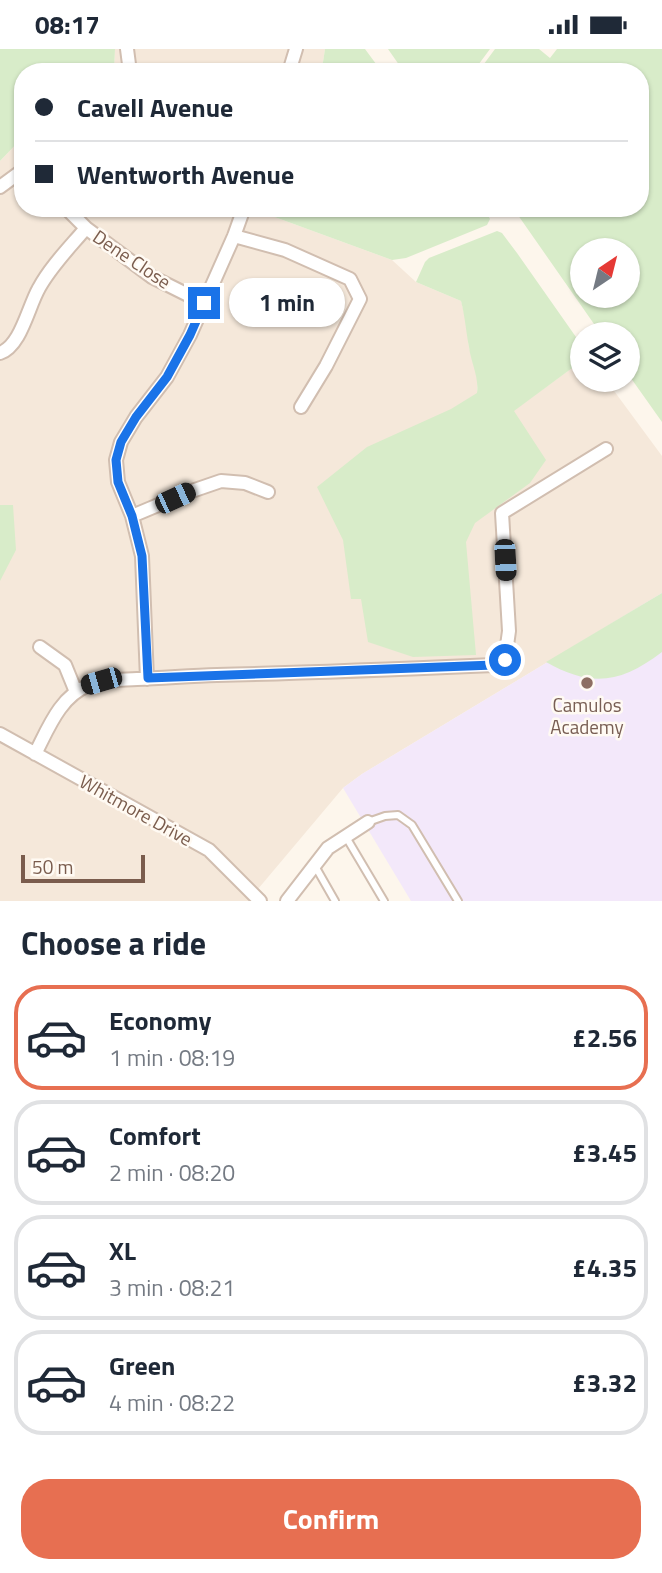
<!DOCTYPE html>
<html lang="en">
<head>
<meta charset="utf-8">
<style>
  body { margin:0; font-family:"Titillium Web",sans-serif; background:#f2f2f3; color:#1f2937; height:100vh; display:flex; flex-direction:column; font-size:26px; white-space:nowrap }
  * { box-sizing:border-box; margin:0 }
  p { font-size:23px; color:#747a83 }
  .icon { flex:none; width:38px; height:38px; fill:none; stroke:currentColor; stroke-width:2; stroke-linecap:round; stroke-linejoin:round }
  .map { position:relative; height:852px; overflow:hidden }
  .side { display:flex; flex-direction:column; background:#fff; flex:1 }
  .side>* { flex:none }
  .banner { position:absolute; left:14px; top:14px; width:635px; height:154px; border-radius:28px; box-shadow:0 2px 5px #0004; display:grid; align-content:center; height:154px; padding:0 21px; background:#fff }
  .needle { width:46px; rotate:35deg }
  .fabs { position:absolute; left:570px; top:189px; display:grid; gap:14px }
  .fabs a { display:grid; place-items:center; width:70px; height:70px; border-radius:50%; background:#fff; box-shadow:0 2px 5px #0004; font-size:35px }
  .scale { position:absolute; left:21px; bottom:18px; width:124px; box-sizing:border-box; padding-left:7px; border:4px solid #7a5c4d; border-top:0; font-size:19px; line-height:24px; white-space:nowrap; color:#7a5c4d; -webkit-text-stroke:5px #fffaf3; paint-order:stroke }
  .end { position:absolute; width:32px; height:32px; margin:-16px; border:9px solid #1a73e8; background:#fff; box-shadow:0 0 0 4px #fff }
  .from { border-radius:50% }
  .bubble { position:absolute; height:49px; border-radius:24px; background:#fff; box-shadow:0 2px 5px #0004; font-size:23px; font-weight:700; line-height:49px; text-align:center }
  .car { position:absolute; width:21px; height:42px; margin:-21px -10px; border-radius:9px; box-shadow:0 0 5px 2px #0007; background:linear-gradient(#222 24%,#8ab4d8 0 40%,#222 0 76%,#8ab4d8 0 86%,#222 0) }
  .banner b { display:flex; align-items:center; gap:24px; height:66px; font-size:26px }
  .banner b+b { border-top:2px solid #e0e1e3 }
  .banner i { width:18px; height:18px; background:#1f2937 }
  ul { padding:0; list-style:none }
  li { display:flex; align-items:center; gap:21px; height:105px; margin:0 14px 10px; padding:0 7px; border:4px solid #e0e1e3; border-radius:28px }
  li div { flex:1 }
  li b { display:block; font-size:26px }
  li em { font-style:normal; font-weight:700 }
  li.on { border-color:#e76f51 }
  li>.icon { width:63px; height:63px; stroke-width:1.5 }
  h2 { padding:0 21px; font-size:32px; line-height:84px }
  .action { display:flex; gap:14px; margin-top:auto; padding:14px 21px }
  .action a { flex:1; height:80px; border-radius:28px; background:#e76f51; color:#fff; font-size:28px; font-weight:700; line-height:80px; text-align:center }
  .status { display:flex; justify-content:space-between; align-items:center; height:49px; padding:0 35px; background:#fff; direction:ltr }
  .status svg { height:19px; fill:currentColor }
  .map>svg:first-child { display:block }
</style>
</head>
<body>
<div class="status"><b>08:17</b><svg viewBox="0 0 49 12"><path d="M0 12V9h3v3zM5 12V6h3v6zM10 12V3h3v9zM15 12V0h3v12zM26 1h20v11H26zM47 4h2v5h-2z"/></svg></div>
<div class="map">
<svg width="662" height="852" viewBox="0 0 662 852">
  <rect width="100%" height="100%" fill="#fdf6ec"/>
  <path fill="#f5e8da" d="M115,0H325L323,13L318,23H114Z
    M23,88V159H259L261,163L392,211L416,233L461,252L466,271L469,298L477,327V344L513,362L583,311V331H606L662,407V544L362,725L343,739L248,852H0V112Z"/>
  <path fill="#f3e8fa" d="M662,544V852H411L343,739L362,725Z"/>
  <path fill="#d8ecc9" fill-rule="evenodd" d="M0,0H115L114,23H23V88L0,112Z
    M325,0H365L382,23H318L323,13Z
    M388,0H490L473,23H404Z
    M495,0H539L550,9L557,0H662V373L628,325V285H601L513,159H640V23H478ZM583,201H628V247H583Z
    M259,159H484L490,170L487,176L406,209L392,211L261,163Z
    M497,182L502,184L517,204L583,298V311L514,362L546,411L530,434L475,474L466,493L476,606L413,608L368,593L361,550H351L343,491L317,438L367,398L451,360L477,344C479,327 471,314 469,298C466,283 465,267 461,252L416,233L425,213L429,209Z
    M0,456H13L16,501L0,532Z
    M662,544V603C621,634 592,639 546,613Z"/>
  <g fill="none" stroke-linecap="round" stroke-linejoin="round">
    <defs>
      <path id="service" d="M368,773L385,767L398,766L412,776L458,852
        M346,788L384,852
        M315,817L335,852"/>
      <path id="minor" d="M127,0L130,23
        M289,23L296,0
        M0,138L23,121
        M66,159L86,179L152,228L204,254
        M234,187L285,201L350,230L360,250L326,317L301,358
        M0,304C21,297 28,258 39,239C51,217 70,198 86,179
        M132,467L189,443L221,432L245,434L268,443
        M40,598L65,616L76,643
        M147,630L142,507L132,467L118,433L116,411L121,393L136,368L167,328L190,286L234,187L244,159
        M0,685L209,801L260,852
        M35,705C48,680 60,647 89,636C104,630 121,631 137,630C163,629 190,627 217,626C309,624 401,620 494,616L505,611L509,582L502,464L606,400
        M287,852L328,799L368,773"/>
    </defs>
    <use href="#service" stroke="#d1beb0" stroke-width="10"/>
    <use href="#minor" stroke="#d1beb0" stroke-width="16"/>
    <use href="#service" stroke="#fff" stroke-width="6"/>
    <use href="#minor" stroke="#fff" stroke-width="12"/>
  </g>
  <g fill="none" stroke-linecap="round" stroke-linejoin="round">
    <path stroke="#1a73e8" stroke-width="9" d="M204,254L190,286L167,328L136,368L121,393L116,411L118,433L132,467L142,507L148,629L494,616L505,611"/>
  </g>
  <circle fill="#8d6e63" stroke="#fffaf3" stroke-width="2.5" cx="587" cy="634" r="7"/>
  <g text-anchor="middle" stroke-width="5" stroke-linejoin="round" paint-order="stroke">
    <g font-size="19" fill="#7a5c4d" stroke="#fffaf3">
      <text transform="translate(132 210) rotate(34)" y="7">Dene Close</text>
      <text transform="translate(136 761) rotate(29)" y="7">Whitmore Drive</text>
    </g>
    <g font-size="19" fill="#785e54" stroke="#fffaf3">
      <text x="587" y="663">Camulos<tspan x="587" dy="22">Academy</tspan></text>
    </g>
  </g>
</svg>
<div class="fabs">
<a><svg class="needle" viewBox="-14 -14 28 28"><path d="M0-13l5 13h-10z" fill="#e53935"/><path d="M0 13l5-13h-10z" fill="#747a83"/></svg></a>
<a><svg class="icon" aria-label="layers" viewBox="0 0 24 24"><path d="M12 4l9 5-9 5-9-5zM3 14l9 5 9-5"/></svg></a>
</div>
<div class="scale">50 m</div>
<i class="end from" style="left:505px;top:611px"></i>
<i class="end" style="left:204px;top:254px"></i>
<div class="bubble" style="left:229px;top:229px;width:116px">1 min</div>
<i class="car" style="left:175px;top:449px;rotate:65deg"></i>
<i class="car" style="left:505px;top:511px;rotate:177deg"></i>
<i class="car" style="left:101px;top:632px;rotate:254deg"></i>
<div class="banner">
<b><i class="from"></i>Cavell Avenue</b>
<b><i></i>Wentworth Avenue</b>
</div>
</div>
<section class="side">
<h2>Choose a ride</h2>
<ul>
<li class="on"><svg class="icon" aria-label="car" viewBox="0 0 24 24"><path d="M5 17H2v-5l4-1 3-4h7l3 4 3 1v5h-3M9 17h6M6 11h13"/><circle cx="7" cy="17" r="2"/><circle cx="17" cy="17" r="2"/></svg><div><b>Economy</b><p>1 min · 08:19</p></div><em>£2.56</em></li>
<li><svg class="icon" aria-label="car" viewBox="0 0 24 24"><path d="M5 17H2v-5l4-1 3-4h7l3 4 3 1v5h-3M9 17h6M6 11h13"/><circle cx="7" cy="17" r="2"/><circle cx="17" cy="17" r="2"/></svg><div><b>Comfort</b><p>2 min · 08:20</p></div><em>£3.45</em></li>
<li><svg class="icon" aria-label="car" viewBox="0 0 24 24"><path d="M5 17H2v-5l4-1 3-4h7l3 4 3 1v5h-3M9 17h6M6 11h13"/><circle cx="7" cy="17" r="2"/><circle cx="17" cy="17" r="2"/></svg><div><b>XL</b><p>3 min · 08:21</p></div><em>£4.35</em></li>
<li><svg class="icon" aria-label="car" viewBox="0 0 24 24"><path d="M5 17H2v-5l4-1 3-4h7l3 4 3 1v5h-3M9 17h6M6 11h13"/><circle cx="7" cy="17" r="2"/><circle cx="17" cy="17" r="2"/></svg><div><b>Green</b><p>4 min · 08:22</p></div><em>£3.32</em></li>
</ul>
<div class="action"><a>Confirm</a></div>
</section>
</body>
</html>
